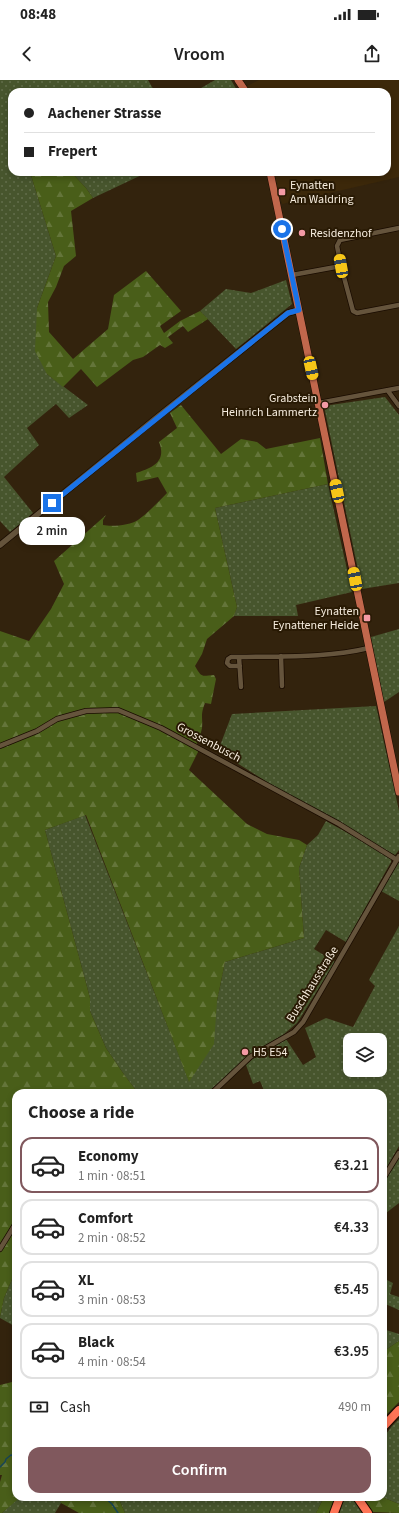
<!DOCTYPE html>
<html lang="en">
<head>
<meta charset="utf-8">
<style>
  body { margin:0; font-family:"Source Sans 3",sans-serif; background:#f6f6f6; color:#222; height:100vh; display:flex; flex-direction:column; font-size:15px; white-space:nowrap }
  * { box-sizing:border-box; margin:0 }
  p { font-size:13px; color:#767676 }
  .icon { flex:none; width:22px; height:22px; fill:none; stroke:currentColor; stroke-width:2; stroke-linecap:round; stroke-linejoin:round }
  .map { position:relative; flex:1; overflow:hidden }
  .panel { position:absolute; left:12px; top:1009px; width:375px; height:412px; display:flex; flex-direction:column; background:#fff; border-radius:12px; box-shadow:0 2px 6px #0003 }
  .panel>* { flex:none }
  .top-card { position:absolute; left:8px; top:8px; width:383px; height:88px; border-radius:12px; box-shadow:0 2px 6px #0003; display:grid; align-content:center; height:88px; padding:0 16px; background:#fff }
  .fabs { position:absolute; left:343px; top:953px; display:grid; gap:8px }
  .fabs a { display:grid; place-items:center; width:44px; height:44px; border-radius:8px; background:#fff; box-shadow:0 2px 6px #0003; font-size:20px }
  .end { position:absolute; width:18px; height:18px; margin:-9px; border:5px solid #1a73e8; background:#fff; box-shadow:0 0 0 2px #fff }
  .from { border-radius:50% }
  .bubble { position:absolute; height:28px; border-radius:12px; background:#fff; box-shadow:0 2px 6px #0003; font-size:13px; font-weight:600; line-height:28px; text-align:center }
  .car { position:absolute; width:12px; height:24px; margin:-12px -6px; border-radius:5px; box-shadow:0 0 3px 1px #0007; background:linear-gradient(#f5c518 24%,#345 0 40%,#f5c518 0 76%,#345 0 86%,#f5c518 0) }
  .top-card b { display:flex; align-items:center; gap:14px; height:38px; font-size:15px }
  .top-card b+b { border-top:1px solid #e0e0e0 }
  .top-card i { width:10px; height:10px; background:#222 }
  ul { padding:0; list-style:none }
  li { display:flex; align-items:center; gap:12px; height:56px; margin:0 8px 6px; padding:0 8px; border:2px solid #e0e0e0; border-radius:12px }
  li div { flex:1 }
  li b { display:block; font-size:15px }
  li em { font-style:normal; font-weight:600 }
  li.current { border-color:#80585d }
  li>.icon { width:36px; height:36px; stroke-width:1.5 }
  h2 { padding:0 16px; font-size:18px; line-height:48px }
  .pay { display:flex; align-items:center; gap:10px; height:44px; padding:0 16px; font-size:15px }
  .pay p { margin-inline-start:auto }
  .cta { display:flex; gap:8px; margin-top:auto; padding:8px 16px }
  .cta a { flex:1; height:46px; border-radius:12px; background:#80585d; color:#fff; font-size:16px; font-weight:600; line-height:46px; text-align:center }
  .status { display:flex; justify-content:space-between; align-items:center; height:28px; padding:0 20px; background:#fff; direction:ltr }
  .status svg { height:11px; fill:currentColor }
  header { display:flex; justify-content:space-between; align-items:center; height:52px; padding:0 16px; background:#fff; font-size:18px; font-weight:600 }
  .map>svg:first-child { display:block }
</style>
</head>
<body>
<div class="status"><b>08:48</b><svg viewBox="0 0 49 12"><path d="M0 12V9h3v3zM5 12V6h3v6zM10 12V3h3v9zM15 12V0h3v12zM26 1h20v11H26zM47 4h2v5h-2z"/></svg></div>
<header><svg class="icon" aria-label="back" viewBox="0 0 24 24"><path d="M15 5l-7 7 7 7"/></svg>Vroom<svg class="icon" aria-label="share" viewBox="0 0 24 24"><path d="M12 15V3M7 8l5-5 5 5M5 13v7h14v-7"/></svg></header>
<div class="map">
<svg width="399" height="1433" viewBox="0 0 399 1433">
  <defs>
    <pattern id="grass-dots" width="8" height="8" patternUnits="userSpaceOnUse"><rect width="8" height="8" fill="#47552d"/><path d="M2 2h.1M6 6h.1" fill="none" stroke="#626e4b" stroke-width="1.8" stroke-linecap="round"/></pattern>
    <pattern id="forest-firs" width="22" height="20" patternUnits="userSpaceOnUse"><rect width="22" height="20" fill="#495e19"/><path d="M5 1l3.5 6h-7zM16 11l3.5 6h-7z" fill="#64753a"/></pattern>
  </defs>
  <rect width="100%" height="100%" fill="#33230d"/>
  <path fill="#3c280a" d="M259,0H399V97L282,124L274,92H387V12H251L247,6Z"/>
  <path fill="url(#grass-dots)" fill-rule="evenodd" d="M0,0H148L155,12H12V92H30L56,176L37,228L47,294L88,325L69,338L56,324L27,348L39,365L4,397L33,433L10,452L0,441Z
    M215,0H231L238,12H194Z
    M71,92H148L93,118L86,108Z
    M286,200L292,224L236,269L200,231L226,209L251,213Z
    M385,317L399,335V503L362,509L324,326Z
    M328,404L352,512L296,525L298,536H234L237,527L215,428Z
    M399,549V612L384,622L371,557Z
    M376,626L399,731V770L395,775L327,740L218,671L232,634Z
    M85,735L189,1001L217,921L225,882L304,858L299,788L307,765L318,755L326,741L391,777V782L346,862L326,850L314,869L335,882L297,943L284,954L249,975L207,1013H138L123,993L106,968L90,931V918L45,750Z
    M399,782V821L381,811Z
    M399,846V1066L383,1094V1013H265L260,1001L253,1004L246,985L254,978L286,959L303,985L316,977L305,948L326,938L353,947L375,906L369,900ZM350,960H380V990H350Z
    M399,1077V1123L386,1133H383V1103Z
    M16,1190V1247L0,1238V1237L4,1218Z
    M383,1198L393,1203L390,1214L399,1217V1230L383,1223Z
    M383,1249L399,1254V1261L384,1271Z
    M399,1339V1424L382,1417L383,1358L392,1346Z
    M17,1417H60L61,1423L55,1433H2L16,1420Z
    M118,1417H324L316,1433H125Z
    M344,1417H353L363,1433H339Z"/>
  <path fill="url(#forest-firs)" d="M30,92H71L86,108L93,118L71,131L76,176L64,186L56,207L48,222L49,252L73,279L108,249L114,215L146,191L181,231L160,246L164,253L180,241L200,231L208,239L188,252L183,246L168,257L173,263L165,268L160,265L143,277L133,280L97,307L81,289L63,307L47,294L35,271L37,228L56,176Z
    M181,325L221,374L241,359L257,362L266,369L320,358L328,404L215,428L237,527L234,536L207,559L202,574L195,586C202,598 201,596 214,595L216,599L211,624L205,623C200,636 203,637 202,648C200,660 195,657 198,672L189,690L247,744L267,754L299,760L307,765L299,788L304,858L225,882L217,921L214,964L189,1002L86,735L45,750L90,918V931L106,968L123,993L138,1013H16V1190L4,1218L0,1237V551L29,561L51,529L64,504L54,481L106,435L103,440V445C112,447 131,445 138,440C148,433 158,422 167,413L158,397L137,402L136,393C152,388 167,382 159,362L177,348L170,333Z
    M399,1261V1322L383,1338V1309L387,1300V1289L384,1271Z
    M16,1301L17,1420L2,1433H0V1402L2,1395H0V1305Z
    M60,1417H118L125,1433H79L61,1423Z
    M324,1417H335L330,1433H316Z
    M366,1417H382L399,1424V1433L373,1432L364,1420Z"/>
  <g fill="none" stroke-linecap="round" stroke-linejoin="round">
    <path stroke="#174457" stroke-width="1.5" d="M0,1387L5,1382L6,1379L11,1375L16,1376
      M104,1417L112,1424L118,1433"/>
    <defs>
      <path id="minor" d="M399,148L340,160L337,166L341,186L353,231L357,233L399,225
        M292,195L341,186
        M388,311L399,326
        M319,323L399,308
        M281,576L282,606
        M239,577H231L228,579L227,583L230,586H240
        M241,607L239,577C282,576 327,578 369,568
        M0,666L37,651L57,639L86,631L118,630L161,648L339,744L397,780
        M212,1013L250,977L294,952L303,942L399,776
        M383,1099L399,1073
        M0,1169L16,1143"/>
      <path id="tertiary" d="M0,465L155,339L288,233L299,230"/>
      <path id="primary" d="M238,0L246,12
        M270,92L399,712"/>
      <path id="motorway" d="M383,1347L399,1330
        M357,1417L368,1433
        M334,1433L340,1417"/>
    </defs>
    <use href="#minor" stroke="#1a0c00" stroke-width="6"/>
    <use href="#tertiary" stroke="#1a0c00" stroke-width="7"/>
    <use href="#primary" stroke="#1a0c00" stroke-width="8"/>
    <use href="#motorway" stroke="#1a0c00" stroke-width="10"/>
    <use href="#minor" stroke="#65543c" stroke-width="4.5"/>
    <use href="#tertiary" stroke="#65543c" stroke-width="5.5"/>
    <use href="#primary" stroke="#c1674c" stroke-width="7"/>
    <use href="#motorway" stroke="#fe7456" stroke-width="8"/>
  </g>
  <g fill="none" stroke-linecap="round" stroke-linejoin="round">
    <path stroke="#1a73e8" stroke-width="5" d="M52,423L288,233L299,230L282,149"/>
  </g>
  <g fill="#f49aa5" stroke="#291a04" stroke-width="1.5">
    <rect x="278" y="108" width="8" height="8" rx="2"/>
    <circle cx="302" cy="153" r="4"/>
    <circle cx="325" cy="325" r="4"/>
    <rect x="363" y="534" width="8" height="8" rx="2"/>
    <circle cx="245" cy="972" r="4"/>
  </g>
  <g text-anchor="middle" stroke-width="4" stroke-linejoin="round" paint-order="stroke">
    <g font-size="12" fill="#f6ecde" stroke="#291a04" text-anchor="start">
      <text x="290" y="109">Eynatten<tspan x="290" dy="14">Am Waldring</tspan></text>
      <text x="310" y="157">Residenzhof</text>
      <text x="317" y="322" text-anchor="end">Grabstein<tspan x="317" dy="14">Heinrich Lammertz</tspan></text>
      <text x="359" y="535" text-anchor="end">Eynatten<tspan x="359" dy="14">Eynattener Heide</tspan></text>
      <text x="253" y="976">H5 E54</text>
    </g>
    <g font-size="12" fill="#f6ecde" stroke="#291a04">
      <text transform="translate(209 662) rotate(28)" y="4">Grossenbusch</text>
      <text transform="translate(312 904) rotate(-58)" y="4">Buschhausstraße</text>
    </g>
  </g>
</svg>
<div class="fabs">
<a><svg class="icon" aria-label="layers" viewBox="0 0 24 24"><path d="M12 4l9 5-9 5-9-5zM3 14l9 5 9-5"/></svg></a>
</div>
<i class="end from" style="left:282px;top:149px"></i>
<i class="end" style="left:52px;top:423px"></i>
<div class="bubble" style="left:19px;top:437px;width:66px">2 min</div>
<i class="car" style="left:341px;top:186px;rotate:350deg"></i>
<i class="car" style="left:311px;top:288px;rotate:168deg"></i>
<i class="car" style="left:337px;top:411px;rotate:348deg"></i>
<i class="car" style="left:355px;top:499px;rotate:349deg"></i>
<div class="top-card">
<b><i class="from"></i>Aachener Strasse</b>
<b><i></i>Frepert</b>
</div>
<section class="panel">
<h2>Choose a ride</h2>
<ul>
<li class="current"><svg class="icon" aria-label="car" viewBox="0 0 24 24"><path d="M5 17H2v-5l4-1 3-4h7l3 4 3 1v5h-3M9 17h6M6 11h13"/><circle cx="7" cy="17" r="2"/><circle cx="17" cy="17" r="2"/></svg><div><b>Economy</b><p>1 min · 08:51</p></div><em>€3.21</em></li>
<li><svg class="icon" aria-label="car" viewBox="0 0 24 24"><path d="M5 17H2v-5l4-1 3-4h7l3 4 3 1v5h-3M9 17h6M6 11h13"/><circle cx="7" cy="17" r="2"/><circle cx="17" cy="17" r="2"/></svg><div><b>Comfort</b><p>2 min · 08:52</p></div><em>€4.33</em></li>
<li><svg class="icon" aria-label="car" viewBox="0 0 24 24"><path d="M5 17H2v-5l4-1 3-4h7l3 4 3 1v5h-3M9 17h6M6 11h13"/><circle cx="7" cy="17" r="2"/><circle cx="17" cy="17" r="2"/></svg><div><b>XL</b><p>3 min · 08:53</p></div><em>€5.45</em></li>
<li><svg class="icon" aria-label="car" viewBox="0 0 24 24"><path d="M5 17H2v-5l4-1 3-4h7l3 4 3 1v5h-3M9 17h6M6 11h13"/><circle cx="7" cy="17" r="2"/><circle cx="17" cy="17" r="2"/></svg><div><b>Black</b><p>4 min · 08:54</p></div><em>€3.95</em></li>
</ul>
<div class="pay"><svg class="icon" aria-label="cash" viewBox="0 0 24 24"><path d="M3 7h18v10H3z"/><circle cx="12" cy="12" r="2"/></svg>Cash<p>490 m</p></div>
<div class="cta"><a>Confirm</a></div>
</section>
</div>
</body>
</html>
